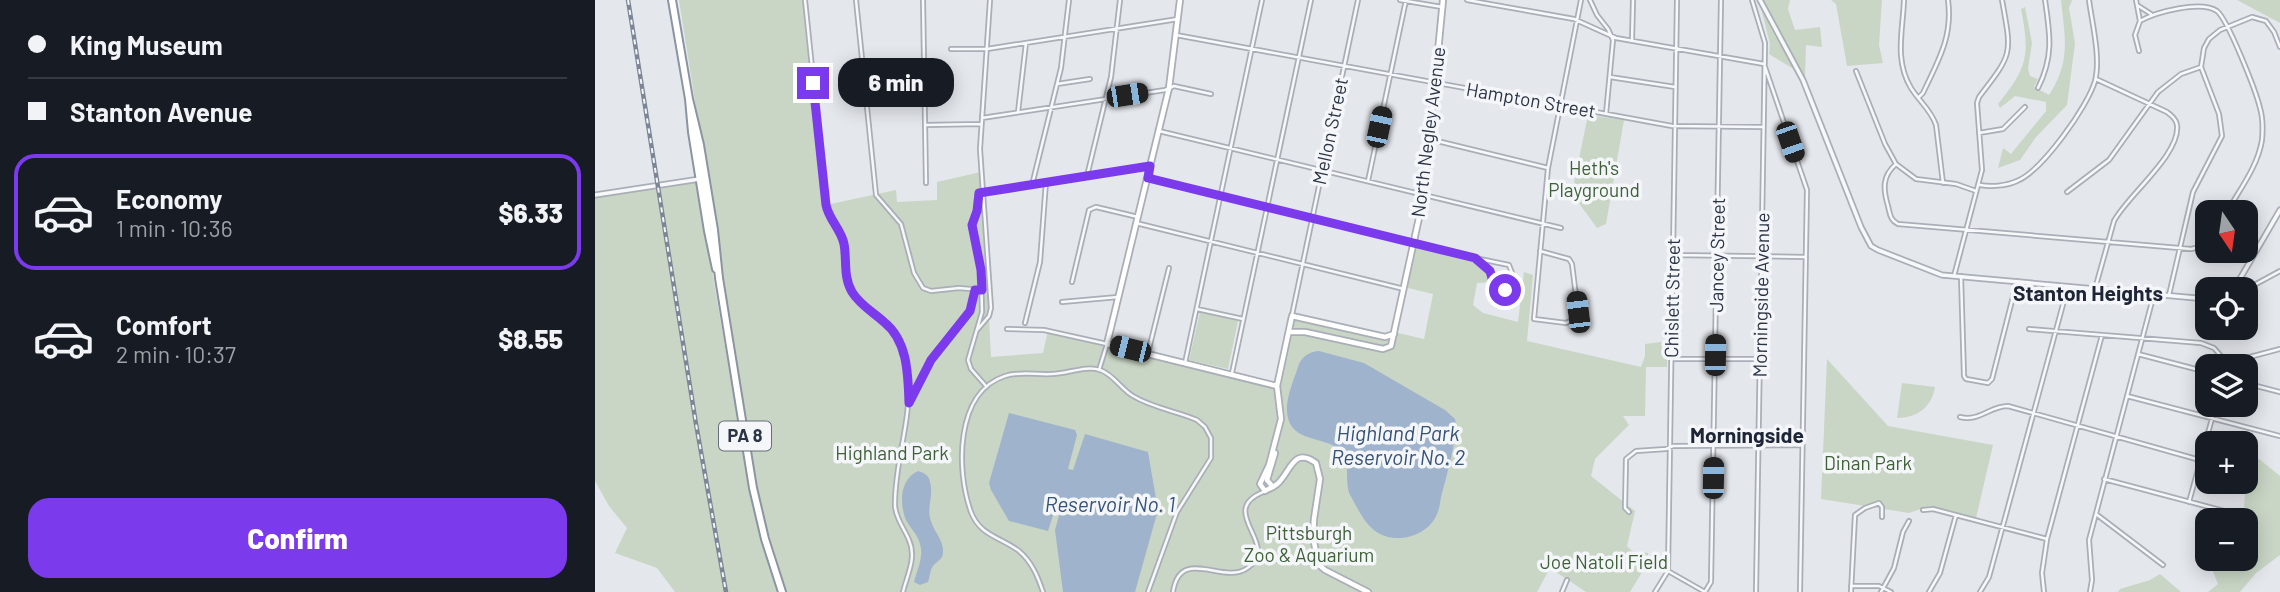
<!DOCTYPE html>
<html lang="en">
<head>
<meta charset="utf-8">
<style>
  body { margin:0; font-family:Barlow,sans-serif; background:#20242c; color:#f1f3f6; height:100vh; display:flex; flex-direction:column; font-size:26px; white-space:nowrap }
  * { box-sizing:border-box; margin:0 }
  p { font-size:23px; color:#9ea1a6 }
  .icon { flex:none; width:38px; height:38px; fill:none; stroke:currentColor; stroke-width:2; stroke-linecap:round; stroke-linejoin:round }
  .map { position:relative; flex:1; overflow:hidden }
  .drawer { display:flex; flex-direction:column; background:#171b24; width:595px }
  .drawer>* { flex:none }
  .guide { display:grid; align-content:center; height:154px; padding:0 28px; background:#171b24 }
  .needle { width:46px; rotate:167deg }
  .buttons { position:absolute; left:1600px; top:200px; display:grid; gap:14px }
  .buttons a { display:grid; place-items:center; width:63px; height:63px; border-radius:14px; background:#171b24; box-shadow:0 4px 18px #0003; font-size:35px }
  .end { position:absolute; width:32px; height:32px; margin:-16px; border:9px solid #7c3aed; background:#fff; box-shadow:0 0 0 4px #fff }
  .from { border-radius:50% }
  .bubble { position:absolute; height:49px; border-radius:21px; background:#171b24; box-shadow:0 4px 18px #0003; font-size:23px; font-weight:800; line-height:49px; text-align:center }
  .car { position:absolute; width:21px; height:42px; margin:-21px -10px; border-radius:9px; box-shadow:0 0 5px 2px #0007; background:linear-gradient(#222 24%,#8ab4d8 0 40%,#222 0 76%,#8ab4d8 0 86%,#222 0) }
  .guide b { display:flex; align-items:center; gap:24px; height:66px; font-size:26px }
  .guide b+b { border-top:2px solid #363941 }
  .guide i { width:18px; height:18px; background:#f1f3f6 }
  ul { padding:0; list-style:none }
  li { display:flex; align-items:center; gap:21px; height:116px; margin:0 14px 10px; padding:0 14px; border:4px solid transparent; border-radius:21px }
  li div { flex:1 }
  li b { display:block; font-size:26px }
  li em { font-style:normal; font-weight:800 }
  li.active { border-color:#7c3aed }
  li>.icon { width:63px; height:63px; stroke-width:1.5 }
  .primary-button { display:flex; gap:14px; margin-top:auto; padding:14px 28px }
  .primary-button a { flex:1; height:80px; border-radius:21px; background:#7c3aed; color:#fff; font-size:28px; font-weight:800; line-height:80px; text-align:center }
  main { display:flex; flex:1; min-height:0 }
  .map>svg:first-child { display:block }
</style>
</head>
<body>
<main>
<section class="drawer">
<div class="guide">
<b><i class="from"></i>King Museum</b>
<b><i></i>Stanton Avenue</b>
</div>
<ul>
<li class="active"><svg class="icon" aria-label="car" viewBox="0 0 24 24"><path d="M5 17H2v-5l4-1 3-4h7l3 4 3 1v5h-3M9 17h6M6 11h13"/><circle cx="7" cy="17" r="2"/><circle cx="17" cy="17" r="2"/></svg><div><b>Economy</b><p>1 min · 10:36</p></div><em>$6.33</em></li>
<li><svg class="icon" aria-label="car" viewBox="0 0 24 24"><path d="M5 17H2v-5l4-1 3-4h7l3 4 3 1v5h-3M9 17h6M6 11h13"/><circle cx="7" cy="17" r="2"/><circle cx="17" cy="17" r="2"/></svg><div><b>Comfort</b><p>2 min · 10:37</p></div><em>$8.55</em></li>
</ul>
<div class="primary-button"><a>Confirm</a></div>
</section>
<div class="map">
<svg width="1685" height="592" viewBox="0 0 1685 592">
  <rect width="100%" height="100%" fill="#e4e7ec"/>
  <path fill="#c9d6c5" d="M84,0H210L231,205L301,190L302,202L342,200V182L386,172L396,308L394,317L396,357L448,353L453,330L682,386L694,332H710L795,349L799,332L829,339L838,294L809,287L819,242L872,255L890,265L898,282L882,283L878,305L888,313L923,322L929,272L938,275L932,341L1046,367L1050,356V344L1073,341L1072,367H1051L1050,416H1028L1034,425L1000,459L996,476L1040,511L1032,546L1037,551L1053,553V563L1073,568V570L1052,564L1035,592H991L955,568L942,592H191L167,512L159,474Z
    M1164,0H1195L1193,9L1200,30L1225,27L1227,47L1211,45L1210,76L1174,54L1175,44Z
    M1236,0H1287L1284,45L1288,63L1252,66L1241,4Z
    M1466,0H1477L1474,8L1480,43L1472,105L1441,137L1425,160L1403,168L1408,148L1416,154L1451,111V102L1420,96L1405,108L1403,104C1433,67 1435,55 1426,9L1430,7L1437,43L1433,69L1435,76L1443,79L1439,87L1454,95C1476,61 1470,38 1466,0Z
    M1642,0H1685V23Z
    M993,115L1029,120L1011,224L1002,228L983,202L979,183Z
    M97,182L102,184L156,497L166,540L182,592H80L62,568L20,553L32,528L14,506L0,481V198Z
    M605,312L643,321L633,369L594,360Z
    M702,319L790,338L793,340L792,347L699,329V320Z
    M1232,359L1293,426L1398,445L1381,518L1335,506L1314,513L1226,499Z
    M1307,383L1340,387C1337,407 1322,418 1302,418Z
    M1664,459L1685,476V555L1661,573L1645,592H1613L1623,584L1613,559L1650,558V525L1654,523V511L1649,507L1652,463Z
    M1565,574L1586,592H1523L1525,589L1555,580Z"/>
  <path fill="#9fb4cc" d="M724,351L769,363L850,410L860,419L862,431C857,452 853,473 847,493C845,500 845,508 842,514C833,537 798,546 779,530C769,523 761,505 755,495C750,484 754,470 750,458C740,431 690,450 692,406C693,394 698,381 702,370C705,358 712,352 724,351Z
    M414,413L480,430L482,435L473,469L478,470L490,434L553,452L563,510L540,592H468L460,530L467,505L462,503L453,531L414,521L396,490L394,483Z
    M323,471C329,473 334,475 335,482C339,496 331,508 336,521C339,532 349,540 348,553C348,559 342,561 338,566C335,570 335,577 333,582L325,585L319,582C322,570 329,557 325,544C323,535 315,528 311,520C304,503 305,479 323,471Z"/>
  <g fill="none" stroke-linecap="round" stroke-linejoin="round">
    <defs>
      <path id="minor" d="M210,0L232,212C237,224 247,232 249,245C252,261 248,277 257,292C264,305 277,312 288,321C306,335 310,356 313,378C317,421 299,463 300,506C301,519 309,528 314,540C322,558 312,575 308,592
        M261,0L281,195L306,224L319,273L328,288L336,291L364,288L387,290
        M328,0L331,183
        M805,0L847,7
        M872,0L979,19L1021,38L1169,64
        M995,0L1002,15L1013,29L1018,40L1011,114
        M1157,0L1170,43L1161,592
        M1309,0C1308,30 1299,60 1316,88C1324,101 1336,110 1341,125L1348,183
        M1541,0L1545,21
        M1542,5L1556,14
        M1545,21C1561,12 1606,0 1622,11C1633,20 1661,91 1665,108C1668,118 1668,129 1667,140C1663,166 1645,189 1632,212
        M581,35L1077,126L1168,127
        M1037,41L1038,0
        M356,49H392L583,19
        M1544,51L1540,35L1545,21
        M1170,67L1212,190L1205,592
        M1261,71L1290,144L1301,164L1321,179L1361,184L1381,191
        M1015,77L1080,87
        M462,84L495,79
        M1443,88C1459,56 1455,34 1450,0
        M1324,97L1328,93C1343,61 1358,37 1353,0
        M423,112L431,43
        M387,118L570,90L579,86L616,94
        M330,125L386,124
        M564,131L966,228
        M1384,133L1408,129L1430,107
        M834,139L953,168
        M1301,164C1287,176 1288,189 1293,206C1295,214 1295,220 1303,224L1596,249L1605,247L1612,243
        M492,176L516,77L525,0
        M553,178L872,255C890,261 896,271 900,289L910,290L916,288L919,278L914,265L880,258
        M773,181L811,0
        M437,185L466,68L474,0
        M1385,185C1396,187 1411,186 1422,181C1447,171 1493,106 1500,81C1506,58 1497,23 1494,0
        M389,192L383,194L382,211L377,225L386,270L387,312L373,360L376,369L391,386
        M389,192L555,166
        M1472,192L1514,160L1563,92L1586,74L1606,67
        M541,223L809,289
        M945,251L974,259L977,264L983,312L979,319L971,323L939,319L953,168L986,0
        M1078,255L1211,257
        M1359,276L1387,170L1382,103L1384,97C1418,53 1417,55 1407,0
        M1366,276L1369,376L1371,379L1393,383L1397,379L1422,281
        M477,282L494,210L501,207L543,217
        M1500,289L1519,221C1532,196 1586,154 1582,125C1581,119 1577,116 1572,112L1501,79
        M1650,290L1685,271
        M1574,295L1598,192L1627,136L1624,114L1606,67L1609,48L1614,39L1625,30L1657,17L1671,21L1679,32L1685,47
        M467,302L523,297
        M602,309L648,319
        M697,315L763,0
        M430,323L445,262L451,182
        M383,329L394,316L396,308L385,149L395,0
        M412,329L449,330L512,344L504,370
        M1434,329L1606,343L1619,348L1632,363
        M553,353L574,268
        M1543,354L1612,372
        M1077,359H1165
        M590,363L667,0
        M1632,363L1685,349
        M637,373L716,0
        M1650,383L1685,392
        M1532,396L1685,436
        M316,400L336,360L375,311L380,290
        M1365,417C1384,422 1395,406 1413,406L1612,462
        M1509,479L1648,516
        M1594,502L1621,404
        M1328,510L1338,509L1452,539
        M1034,512L1030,508L1031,459L1041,451L1071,449L1078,446L1207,445
        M1501,514L1568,565
        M1073,571L1110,592
        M1256,586H1284L1296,592
        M448,592C443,577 437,562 424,551C406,537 385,536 376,512C361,471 360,392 410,376C425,371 441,375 457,374C472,374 491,365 505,370C518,374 526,389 538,396C558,408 581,411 602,420L610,427L616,438V458L582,512L553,592
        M578,592C585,546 627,584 651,569C689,546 620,512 668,492
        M967,592L972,580
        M1060,592L1073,571L1082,0
        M1110,592L1116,582L1126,0
        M1256,592L1260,515L1270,508L1284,503L1287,507V517
        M1286,592L1299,568L1308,532L1314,521
        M1334,592L1345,573L1361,515
        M1385,592L1394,577L1473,286
        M1449,592L1447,573L1452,539L1507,335
        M1495,592L1497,580L1494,540L1559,294"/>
      <path id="tertiary" d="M1165,0L1208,80L1266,227L1276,246L1283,250L1347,275L1612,299
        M0,195L105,179
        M1639,289L1685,210"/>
      <path id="secondary" d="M585,0L574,88L512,344L682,386
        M694,332H710L788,349L796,346L829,195L848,0
        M678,487L672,480L680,453
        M773,592L730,570L723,564L718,536L719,519L725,479L721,463C700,447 696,469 685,481C682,486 675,488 670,491L665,484L674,465L686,419L682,386L697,316L790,337L799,334"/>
      <path id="trunk" d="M77,0L94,99L97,132L113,231L121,269
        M94,99L105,145L119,230L124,278L158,488L170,539L187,592"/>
    </defs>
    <use href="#minor" stroke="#a9aeb7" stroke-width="6"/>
    <use href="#tertiary" stroke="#a9aeb7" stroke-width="7"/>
    <use href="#secondary" stroke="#a9aeb7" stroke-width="8"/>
    <use href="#trunk" stroke="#8b94a3" stroke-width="10"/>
    <use href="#minor" stroke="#f7f8fa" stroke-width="2.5"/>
    <use href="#tertiary" stroke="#f7f8fa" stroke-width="3.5"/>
    <use href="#secondary" stroke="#fff" stroke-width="4.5"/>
    <use href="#trunk" stroke="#fff" stroke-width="6"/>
    <defs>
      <path id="rail" d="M33,0L101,424L131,592"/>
    </defs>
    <use href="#rail" stroke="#7d8696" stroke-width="4.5"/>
    <use href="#rail" stroke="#f4f6f9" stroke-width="2" stroke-dasharray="5" stroke-linecap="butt"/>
  </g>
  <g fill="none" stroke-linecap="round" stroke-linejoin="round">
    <path stroke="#7c3aed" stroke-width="9" d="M218,83L231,205C234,220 246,229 249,244C252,260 248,277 257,292C265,305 278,312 289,322C313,341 313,375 314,403L336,360L375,311L380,290H387L386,270L377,225L382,211L384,193L555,166L553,178L880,258L895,271L900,289L910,290"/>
  </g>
  <g text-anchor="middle" stroke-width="7" stroke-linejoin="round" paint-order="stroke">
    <rect fill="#f4f6f9" stroke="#676e7b" stroke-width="2" x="124" y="421.5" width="52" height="29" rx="5"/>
    <g font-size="18" font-weight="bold" fill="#2b3445">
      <text x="150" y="442">PA 8</text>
    </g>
    <g font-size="19" fill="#2b3445" stroke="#f4f6f9">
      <text transform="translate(936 100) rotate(10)" y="7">Hampton Street</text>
      <text transform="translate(735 131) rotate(-78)" y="7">Mellon Street</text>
      <text transform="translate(833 132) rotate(-83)" y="7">North Negley Avenue</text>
      <text transform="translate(1122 255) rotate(-89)" y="7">Jancey Street</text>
      <text transform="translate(1166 295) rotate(-89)" y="7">Morningside Avenue</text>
      <text transform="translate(1077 298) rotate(-89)" y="7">Chislett Street</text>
    </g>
    <g font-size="19" fill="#3f6138" stroke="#f4f6f9">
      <text x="999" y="175">Heth's<tspan x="999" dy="22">Playground</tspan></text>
      <text x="297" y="460">Highland Park</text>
      <text x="1273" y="470">Dinan Park</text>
      <text x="714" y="540">Pittsburgh<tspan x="714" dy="22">Zoo &amp; Aquarium</tspan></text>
      <text x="1009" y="569">Joe Natoli Field</text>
    </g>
    <g font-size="21" font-weight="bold" fill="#1d2536" stroke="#f4f6f9">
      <text x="1493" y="301">Stanton Heights</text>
      <text x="1152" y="443">Morningside</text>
    </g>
    <g font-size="21" font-style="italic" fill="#34527a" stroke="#f4f6f9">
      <text x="803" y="441">Highland Park<tspan x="803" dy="24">Reservoir No. 2</tspan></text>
      <text x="515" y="512">Reservoir No. 1</text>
    </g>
  </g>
</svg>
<div class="buttons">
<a><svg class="needle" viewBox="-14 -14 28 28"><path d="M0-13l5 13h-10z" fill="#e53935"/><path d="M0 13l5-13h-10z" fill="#9ea1a6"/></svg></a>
<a><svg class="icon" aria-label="locate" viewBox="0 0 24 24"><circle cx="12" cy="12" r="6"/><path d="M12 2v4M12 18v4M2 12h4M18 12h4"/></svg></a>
<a><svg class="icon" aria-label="layers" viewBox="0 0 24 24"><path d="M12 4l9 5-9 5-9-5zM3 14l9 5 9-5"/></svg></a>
<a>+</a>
<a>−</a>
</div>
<i class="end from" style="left:910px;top:290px"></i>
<i class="end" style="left:218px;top:83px"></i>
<div class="bubble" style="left:243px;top:58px;width:116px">6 min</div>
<i class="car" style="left:532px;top:95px;rotate:81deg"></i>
<i class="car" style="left:784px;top:127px;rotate:12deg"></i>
<i class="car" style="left:1195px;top:142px;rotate:161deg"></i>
<i class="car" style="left:983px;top:312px;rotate:353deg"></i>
<i class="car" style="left:535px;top:349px;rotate:284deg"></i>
<i class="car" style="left:1120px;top:355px;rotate:1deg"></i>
<i class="car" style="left:1118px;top:478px;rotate:1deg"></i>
</div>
</main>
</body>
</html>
